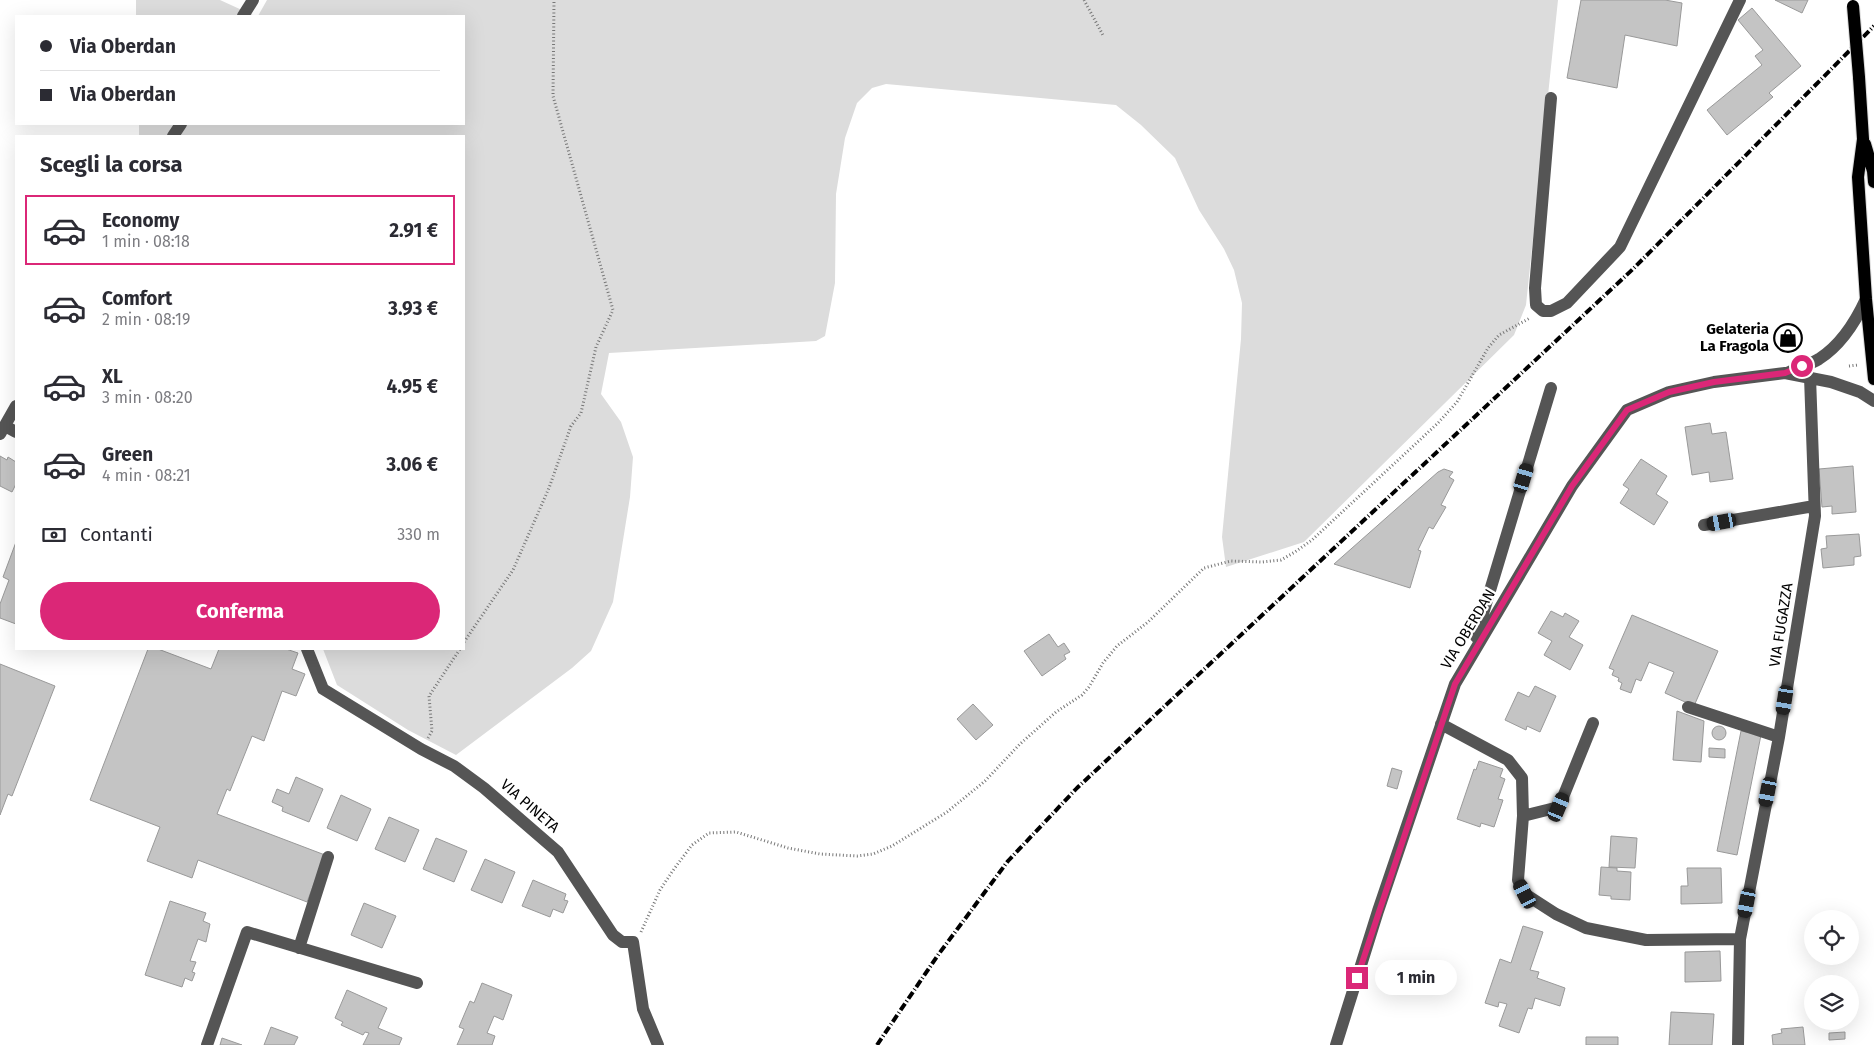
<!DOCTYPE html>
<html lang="it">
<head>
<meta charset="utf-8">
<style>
  body { margin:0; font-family:"Fira Sans",sans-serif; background:#f7f7f7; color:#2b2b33; height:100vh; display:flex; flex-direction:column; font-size:19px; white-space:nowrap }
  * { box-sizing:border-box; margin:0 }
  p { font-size:16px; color:#7c7c81 }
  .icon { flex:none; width:28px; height:28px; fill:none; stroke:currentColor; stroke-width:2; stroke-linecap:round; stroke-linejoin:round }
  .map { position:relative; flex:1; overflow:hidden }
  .drawer { position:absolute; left:15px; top:135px; width:450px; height:515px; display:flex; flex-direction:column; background:#fff; border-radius:0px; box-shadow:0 5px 20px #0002 }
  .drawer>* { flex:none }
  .banner { position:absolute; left:15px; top:15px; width:450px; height:110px; border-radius:0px; box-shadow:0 5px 20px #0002; display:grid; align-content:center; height:110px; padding:0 25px; background:#fff }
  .buttons { position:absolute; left:1804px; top:910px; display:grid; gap:10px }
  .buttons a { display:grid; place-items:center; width:55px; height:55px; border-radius:50%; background:#fff; box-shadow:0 5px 20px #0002; font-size:25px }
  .end { position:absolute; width:22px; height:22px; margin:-11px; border:6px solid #db2777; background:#fff; box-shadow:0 0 0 2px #fff }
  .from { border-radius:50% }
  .bubble { position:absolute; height:35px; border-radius:18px; background:#fff; box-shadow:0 5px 20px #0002; font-size:16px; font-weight:700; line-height:35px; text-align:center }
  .car { position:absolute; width:15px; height:30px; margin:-15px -8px; border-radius:6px; box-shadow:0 0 4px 1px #0007; background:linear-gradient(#222 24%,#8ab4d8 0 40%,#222 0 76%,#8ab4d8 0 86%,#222 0) }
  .banner b { display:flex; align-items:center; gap:18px; height:48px; font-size:19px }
  .banner b+b { border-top:1px solid #e1e1e2 }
  .banner i { width:12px; height:12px; background:#2b2b33 }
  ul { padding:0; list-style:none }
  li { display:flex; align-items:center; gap:15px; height:70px; margin:0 10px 8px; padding:0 15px; border:2px solid transparent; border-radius:0px }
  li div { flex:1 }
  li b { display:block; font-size:19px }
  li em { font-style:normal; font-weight:700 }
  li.on { border-color:#db2777 }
  li>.icon { width:45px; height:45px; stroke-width:1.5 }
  h2 { padding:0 25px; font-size:22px; line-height:60px }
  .pay { display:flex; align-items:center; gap:12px; height:55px; padding:0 25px; font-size:19px }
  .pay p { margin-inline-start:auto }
  .cta { display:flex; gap:10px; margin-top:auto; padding:10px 25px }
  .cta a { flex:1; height:58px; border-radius:30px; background:#db2777; color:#fff; font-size:20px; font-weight:700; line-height:58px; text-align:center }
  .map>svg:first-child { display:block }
</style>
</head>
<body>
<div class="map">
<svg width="1874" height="1045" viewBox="0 0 1874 1045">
  <rect width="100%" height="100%" fill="#fff"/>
  <path fill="#dcdcdc" d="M136,0H220L255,16H136Z
    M267,0H1558L1526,305L1514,335L1304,542L1226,567L1222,537L1241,339L1242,303L1234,270L1224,249L1199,210L1175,158L1141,125L1116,105L886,84L872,88L857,103L845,138L836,194L835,283L825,336L816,341L609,353L601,394L621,422L633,457L630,497L613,602L591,651L572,668L456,755L408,730L337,685L323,649H464V136H139V124H464V16H258Z"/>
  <path fill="#c4c4c4" stroke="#999" d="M1581,0H1665L1682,3L1677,46L1625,35L1617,88L1567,78Z
    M1775,0H1808L1802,13Z
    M1752,8L1801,66L1769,93L1773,97L1727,135L1707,110L1762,65L1755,56L1763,50L1738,20Z
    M1710,423L1712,434L1726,432L1733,479L1710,482L1709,472L1692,475L1685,427Z
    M0,456L7,460L8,457L16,462V484L12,492L0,486Z
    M1641,459L1667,476L1656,494L1668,502L1654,525L1620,503L1629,489L1623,485Z
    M1853,466L1856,512L1832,514V506L1822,507L1819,469Z
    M1444,469L1453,472L1449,477L1454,480L1441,505L1446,507L1433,529L1429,527L1418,550L1421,551L1410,588L1334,564L1438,472Z
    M1859,534L1861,556L1854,557V565L1823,568L1821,549L1827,548L1826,536Z
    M16,542V624L0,618V604L9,580L3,577Z
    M1551,611L1563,617L1565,613L1579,621L1569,637L1583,645L1570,670L1544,655L1552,641L1538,633Z
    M1632,615L1718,651L1694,706L1665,693L1674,672L1649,662L1641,681L1636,679L1631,693L1620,689L1622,683L1618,681L1619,678L1612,675L1614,670L1609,668Z
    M1049,634L1058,647L1064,643L1070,652L1064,655L1066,659L1042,676L1024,651Z
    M148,649H158L211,669L219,649H286L298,653L292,669L305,674L296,696L282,691L264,741L252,736L230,791L227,789L217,814L325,855L307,902L198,860L192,878L147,861L160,827L90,800Z
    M0,664L55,686L12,796L8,794L0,815Z
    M1535,686L1556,696L1540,732L1527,726L1526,730L1505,720L1518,692L1529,697Z
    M973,704L993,725L976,740L957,719Z
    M1677,711L1704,721L1701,762L1673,760Z
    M1712 733a7 7 0 1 1 14 0a7 7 0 1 1-14 0Z
    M1741,731L1761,735L1737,855L1717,851Z
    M1709,748L1725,749V758L1709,757Z
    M1479,761L1503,769L1500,777L1505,779L1498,799L1503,800L1494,827L1481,823L1480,827L1457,819L1474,769L1476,770Z
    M1392,768L1402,771L1397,789L1387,786Z
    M296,777L323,789L309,822L282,811L283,807L272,802L277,789L289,794Z
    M341,795L371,809L357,841L327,828Z
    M389,817L419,830L405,862L375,849Z
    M1611,836L1637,838L1635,868L1609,867Z
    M436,838L467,851L454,882L423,869Z
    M485,859L515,872L502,903L471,890Z
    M1601,867L1617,868V871L1631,872L1630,900L1611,899V896L1599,895Z
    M1687,868H1721L1722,903L1681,904V886H1688Z
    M533,880L566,894L564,900L568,901L563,913L553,909L550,917L522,906Z
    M170,901L206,913L203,921L210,924L206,942L198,939L190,961L196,962L192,972L195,973L192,981L185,978L182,987L145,975Z
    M364,903L396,916L382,948L351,935Z
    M1523,926L1543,932L1530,970L1539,972L1537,978L1565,988L1560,1006L1535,998L1532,1009L1528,1008L1519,1033L1499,1026L1507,1004L1499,1002L1498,1007L1485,1003L1500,959L1511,963Z
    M1720,951L1721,981L1685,982V952Z
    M482,983L512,995L503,1020L494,1016L487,1033L495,1036L492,1045H457L464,1029L459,1027L470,1001L474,1003Z
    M347,990L387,1008L378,1028L402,1038L399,1045H363L369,1033L365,1032L363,1035L341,1025L343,1022L335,1018Z
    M1671,1012L1714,1014L1712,1045H1669Z
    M271,1027L298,1037L294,1045H264Z
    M1803,1027L1805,1045H1773L1772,1035L1782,1033L1781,1029Z
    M1845,1032V1039L1829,1040V1033Z
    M1586,1037H1618V1045H1586Z
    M222,1038L242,1045H220Z"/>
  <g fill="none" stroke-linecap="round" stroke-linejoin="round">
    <defs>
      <path id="major" d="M1859,77L1863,139L1858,177L1866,299L1874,379
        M1865,144L1873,171L1874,182"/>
    </defs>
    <use href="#major" stroke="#dbdbdb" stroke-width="14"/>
    <path stroke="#777" stroke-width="3" stroke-dasharray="1 2.5" stroke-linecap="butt" d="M1084,0L1104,37
      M1849,366L1858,365
      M464,642L513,570L549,488L571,426L581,413L596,347L613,310L553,96L554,0
      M428,738L432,731L429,696L460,649
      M641,932L660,890L674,869L692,845L709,833L736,832L788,848L820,854L857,856L873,854L892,846L947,812L985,781L1020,744L1056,712L1082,695L1089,687L1103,663L1117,646L1148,622L1204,568L1231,561L1262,562L1281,560L1295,552L1312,540L1438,423L1457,402L1488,348L1499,335L1530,318"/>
    <path stroke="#555" stroke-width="12" d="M243,16L253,0
      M1551,98L1535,288L1536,305L1543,311H1551L1567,303L1620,247L1740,0
      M173,136L181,124
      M1787,373C1797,368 1809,365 1819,359C1841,345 1855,323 1866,299
      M5,426L16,432
      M0,434L16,406
      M1704,525L1814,506
      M1476,637L1551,388
      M307,649L323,689L421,749L454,766L484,788L558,852L613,935L622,942H633L643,1009L658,1045
      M1688,707L1779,737
      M1441,724L1508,760L1522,778L1523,816L1518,880L1525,894L1556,914L1586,928L1646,940L1740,939
      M1523,816L1559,807L1593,723
      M299,948L328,857
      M207,1045L247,932L417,983
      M1336,1045L1378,911L1455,684L1572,486L1627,410L1669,392L1714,382L1785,373L1831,382L1860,392L1874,401
      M1738,1045L1740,939L1779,737L1815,516L1810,377"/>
    <use href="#major" stroke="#000" stroke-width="12"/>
    <path stroke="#000" stroke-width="4" stroke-dasharray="8 2.5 1 2.5" stroke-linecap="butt" d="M877,1045L938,955L1008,861L1077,788L1633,269L1874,26"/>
    <defs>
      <path id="major-bridge" d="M1853,6L1859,77"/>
    </defs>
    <use href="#major-bridge" stroke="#dbdbdb" stroke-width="14" stroke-linecap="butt"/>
    <use href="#major-bridge" stroke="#000" stroke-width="12"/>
  </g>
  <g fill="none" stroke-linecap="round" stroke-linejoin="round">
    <path stroke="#db2777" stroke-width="6" d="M1357,978L1455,684L1572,486L1627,410L1669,392L1714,382L1785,373L1802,366"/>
  </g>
  <defs>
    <symbol id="shop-ring" viewBox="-11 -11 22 22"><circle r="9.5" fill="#fff" stroke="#000" stroke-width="1.5"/><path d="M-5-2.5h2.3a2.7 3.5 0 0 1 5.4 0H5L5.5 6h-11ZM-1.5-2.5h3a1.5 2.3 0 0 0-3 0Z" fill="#000"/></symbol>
  </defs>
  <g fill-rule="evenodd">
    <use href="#shop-ring" x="1772" y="322" width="32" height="32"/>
  </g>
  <g text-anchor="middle" stroke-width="4.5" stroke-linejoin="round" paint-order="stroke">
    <g font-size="15" font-weight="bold" fill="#000" stroke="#fff" text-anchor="end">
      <text x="1769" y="334">Gelateria<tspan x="1769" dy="17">La Fragola</tspan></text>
    </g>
    <g font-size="15" fill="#000" stroke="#fff">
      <text transform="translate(1781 625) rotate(-81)" y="5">VIA FUGAZZA</text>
      <text transform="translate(1468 629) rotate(-59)" y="5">VIA OBERDAN</text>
      <text transform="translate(530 806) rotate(41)" y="5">VIA PINETA</text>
    </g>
  </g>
</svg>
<div class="buttons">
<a><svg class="icon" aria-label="locate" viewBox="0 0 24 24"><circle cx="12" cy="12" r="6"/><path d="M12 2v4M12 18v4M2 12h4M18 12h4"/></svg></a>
<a><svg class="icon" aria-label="layers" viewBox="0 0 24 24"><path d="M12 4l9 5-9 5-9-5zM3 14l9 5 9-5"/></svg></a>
</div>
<i class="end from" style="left:1802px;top:366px"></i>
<i class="end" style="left:1357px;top:978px"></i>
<div class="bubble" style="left:1375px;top:960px;width:82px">1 min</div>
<i class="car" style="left:1524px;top:478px;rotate:17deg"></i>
<i class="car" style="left:1722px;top:522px;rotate:260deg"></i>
<i class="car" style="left:1785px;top:700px;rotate:189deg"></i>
<i class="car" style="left:1768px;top:792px;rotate:191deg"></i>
<i class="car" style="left:1559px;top:807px;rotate:23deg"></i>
<i class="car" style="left:1525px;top:894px;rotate:333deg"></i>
<i class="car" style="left:1747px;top:903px;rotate:191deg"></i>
<div class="banner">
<b><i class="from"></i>Via Oberdan</b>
<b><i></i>Via Oberdan</b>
</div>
<section class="drawer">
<h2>Scegli la corsa</h2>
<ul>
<li class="on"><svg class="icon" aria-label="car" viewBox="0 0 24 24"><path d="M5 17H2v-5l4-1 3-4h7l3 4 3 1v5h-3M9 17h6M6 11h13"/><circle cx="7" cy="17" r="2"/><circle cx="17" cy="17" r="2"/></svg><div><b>Economy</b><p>1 min · 08:18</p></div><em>2.91 €</em></li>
<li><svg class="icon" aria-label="car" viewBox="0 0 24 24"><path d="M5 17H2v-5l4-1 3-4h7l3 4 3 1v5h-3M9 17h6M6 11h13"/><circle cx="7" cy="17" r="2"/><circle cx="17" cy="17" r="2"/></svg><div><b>Comfort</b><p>2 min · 08:19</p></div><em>3.93 €</em></li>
<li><svg class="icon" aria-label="car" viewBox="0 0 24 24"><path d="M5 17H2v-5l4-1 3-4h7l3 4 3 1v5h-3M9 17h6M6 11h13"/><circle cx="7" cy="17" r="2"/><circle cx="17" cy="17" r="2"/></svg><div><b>XL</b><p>3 min · 08:20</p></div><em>4.95 €</em></li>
<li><svg class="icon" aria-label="car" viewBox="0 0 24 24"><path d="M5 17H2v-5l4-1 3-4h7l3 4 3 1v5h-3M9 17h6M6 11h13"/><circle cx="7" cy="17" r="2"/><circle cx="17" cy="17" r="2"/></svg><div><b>Green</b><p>4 min · 08:21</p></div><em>3.06 €</em></li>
</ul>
<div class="pay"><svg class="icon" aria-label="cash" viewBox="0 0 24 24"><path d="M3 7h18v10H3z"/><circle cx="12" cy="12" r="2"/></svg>Contanti<p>330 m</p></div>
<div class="cta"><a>Conferma</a></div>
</section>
</div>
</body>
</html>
